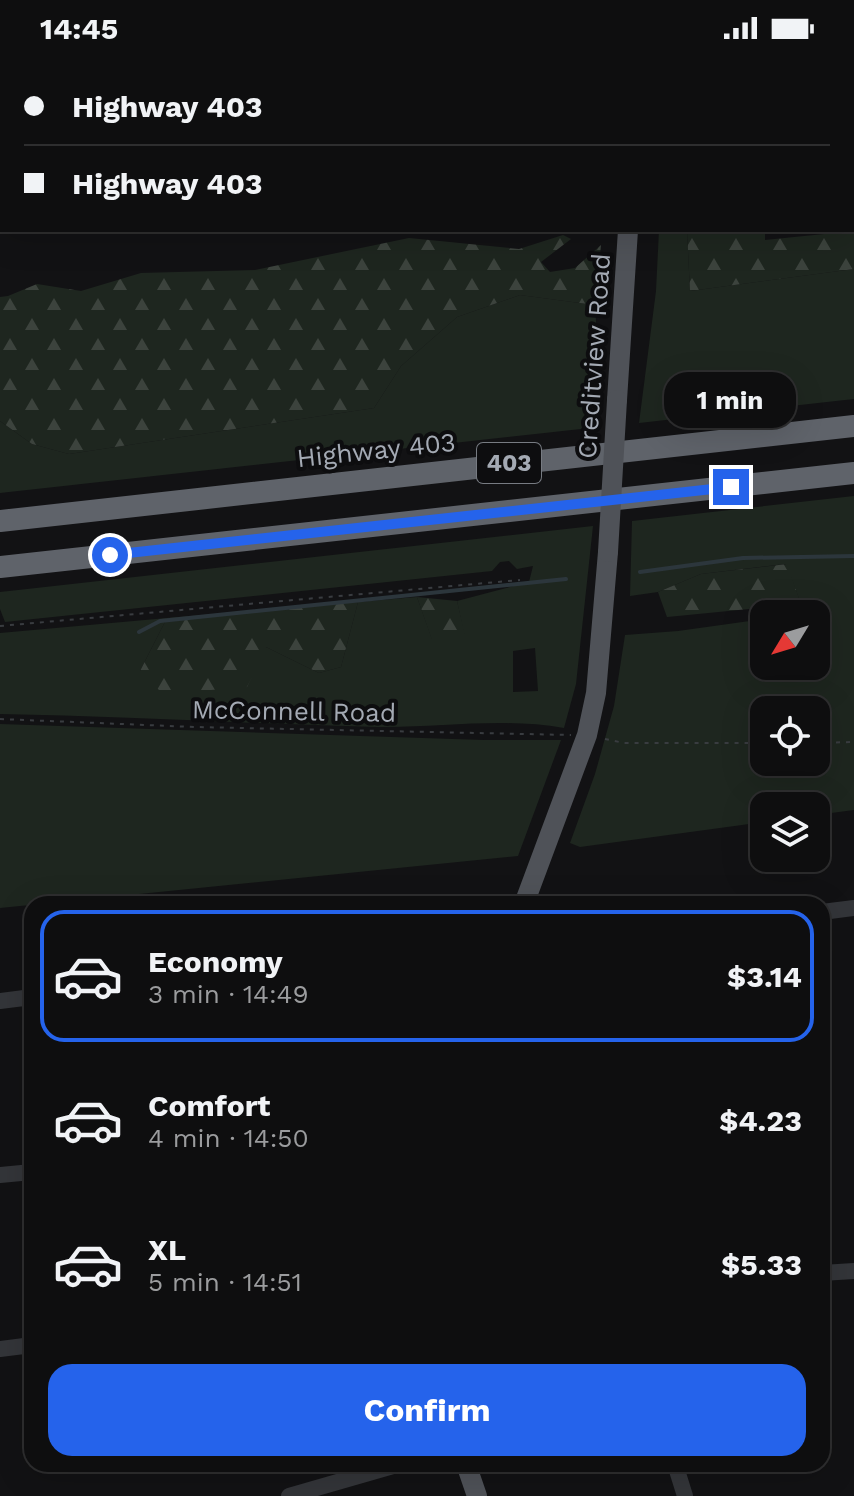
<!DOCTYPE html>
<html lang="en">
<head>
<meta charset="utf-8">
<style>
  body { margin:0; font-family:"Work Sans",sans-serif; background:#171718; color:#f1f3f6; height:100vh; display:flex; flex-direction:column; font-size:30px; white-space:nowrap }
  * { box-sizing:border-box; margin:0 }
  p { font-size:26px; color:#9b9c9e }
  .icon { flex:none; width:44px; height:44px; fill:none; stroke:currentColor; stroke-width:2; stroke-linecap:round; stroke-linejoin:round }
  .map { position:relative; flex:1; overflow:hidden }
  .sheet { position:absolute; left:24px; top:840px; width:806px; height:576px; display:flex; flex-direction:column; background:#0e0e0f; border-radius:24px; box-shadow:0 8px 32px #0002,0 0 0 2px #2e2e2f }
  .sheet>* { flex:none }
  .top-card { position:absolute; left:0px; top:0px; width:854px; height:176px; box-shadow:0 8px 32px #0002,0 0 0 2px #2e2e2f; display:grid; align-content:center; height:176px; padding:0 24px; background:#0e0e0f }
  .needle { width:52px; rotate:232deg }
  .buttons { position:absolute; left:750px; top:544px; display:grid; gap:16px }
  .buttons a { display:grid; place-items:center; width:80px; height:80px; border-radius:16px; background:#0e0e0f; box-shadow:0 8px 32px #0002,0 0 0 2px #2e2e2f; font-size:40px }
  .end { position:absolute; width:36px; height:36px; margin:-18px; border:10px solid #2563eb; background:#fff; box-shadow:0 0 0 4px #fff }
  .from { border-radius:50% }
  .bubble { position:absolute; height:56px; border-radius:24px; background:#0e0e0f; box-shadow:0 8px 32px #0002,0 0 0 2px #2e2e2f; font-size:26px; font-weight:700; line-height:56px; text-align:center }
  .top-card b { display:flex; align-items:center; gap:28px; height:76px; font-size:30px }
  .top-card b+b { border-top:2px solid #2e2e2f }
  .top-card i { width:20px; height:20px; background:#f1f3f6 }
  ul { padding:14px 0 0; list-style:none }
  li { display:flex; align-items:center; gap:24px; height:132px; margin:0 16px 12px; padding:0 8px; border:4px solid transparent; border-radius:24px }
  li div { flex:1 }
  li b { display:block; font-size:30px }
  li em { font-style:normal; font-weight:700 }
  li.on { border-color:#2563eb }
  li>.icon { width:72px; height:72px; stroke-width:1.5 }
  .primary-button { display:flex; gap:16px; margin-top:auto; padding:16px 24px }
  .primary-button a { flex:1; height:92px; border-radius:24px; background:#2563eb; color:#fff; font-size:32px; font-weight:700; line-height:92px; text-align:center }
  .status { display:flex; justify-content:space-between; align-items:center; height:56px; padding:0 40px; background:#0e0e0f; direction:ltr }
  .status svg { height:22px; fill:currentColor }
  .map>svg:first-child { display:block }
</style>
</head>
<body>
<div class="status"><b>14:45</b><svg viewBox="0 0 49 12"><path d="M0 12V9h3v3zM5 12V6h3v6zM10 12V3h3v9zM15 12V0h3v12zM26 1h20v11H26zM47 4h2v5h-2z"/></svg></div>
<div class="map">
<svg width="854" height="1440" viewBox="0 0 854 1440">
  <defs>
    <pattern id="forest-firs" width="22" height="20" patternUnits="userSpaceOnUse" patternTransform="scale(2)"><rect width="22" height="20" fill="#1e261f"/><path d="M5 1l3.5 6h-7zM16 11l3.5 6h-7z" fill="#3c433d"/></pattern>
  </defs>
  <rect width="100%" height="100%" fill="#121214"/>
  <path fill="#1e261f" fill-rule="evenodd" d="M659,174H687L690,235L854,213V343L639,367L656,235Z
    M520,239L595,249L601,345L599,371L0,437V365L32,388L69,398L374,352L401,310L457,261Z
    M854,440V754L816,759V750H764V766L580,791L570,787L595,718L614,650L625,579L678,575L764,563V610H816V558H798L811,556V548H801L786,508L701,518L658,536L630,540L632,465ZM764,654H816V706H764Z
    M593,470L576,628L564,672C502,661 439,672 377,671C251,668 126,660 0,658V577L167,562L140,615L266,591L319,617L341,611L358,546L417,541L432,583L465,582L457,545L529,526L533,510L517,513L509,505L500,506L492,515L5,566L0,553V536ZM535,592L538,635L513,636V595Z
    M0,668L484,684H561L518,800L0,852Z"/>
  <path fill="url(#forest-firs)" d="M687,174H765V184L854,175V213L690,235Z
    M563,179L571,183L541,206L550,216L575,212L601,189L595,249L520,239L457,261L401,310L374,352L69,398L32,388L0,365V241L8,240L37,228L81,235L141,217L255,214L409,182L519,193Z
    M787,508L801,548L667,561L658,536L701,518Z
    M417,541L457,545L466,583L432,584Z
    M358,546L341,611L319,617L266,591L247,631L163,638L140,615L167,562Z"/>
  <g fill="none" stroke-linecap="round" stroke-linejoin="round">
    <path stroke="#2c363c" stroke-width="4" d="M640,516L743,502L854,500
      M139,576L160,565L566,523"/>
    <path stroke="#393c40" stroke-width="2" stroke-dasharray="4 6" stroke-linecap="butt" d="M0,570L520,524
      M0,663L195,671L571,679
      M605,683L624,687H764
      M816,687L854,686"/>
    <path stroke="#333539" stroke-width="16" d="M162,0L172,2
      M321,0L323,2
      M282,2L285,0
      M517,2V0
      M759,2V0
      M852,49H854
      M822,856L854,852
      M0,945L32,941
      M0,1119L32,1116
      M822,1217L854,1215
      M0,1293L32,1289
      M675,1408L685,1440
      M289,1440L400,1408"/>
    <path stroke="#4f5258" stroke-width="20" d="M642,2V0
      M617,344L628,174
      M524,848L587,679L596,637L608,496
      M466,1408L477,1440"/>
    <path stroke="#5f636a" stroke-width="22" d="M0,465L854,370
      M0,511L854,417"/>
    <path stroke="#4f5258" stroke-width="20" d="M608,496L617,344"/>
  </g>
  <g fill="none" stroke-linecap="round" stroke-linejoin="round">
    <path stroke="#2563eb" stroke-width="10" d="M110,499L731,431"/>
  </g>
  <g text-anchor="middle" stroke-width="8" stroke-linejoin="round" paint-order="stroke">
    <rect fill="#0d0d0f" stroke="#777b82" stroke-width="2" x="477" y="387" width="64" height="40" rx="6"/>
    <g font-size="24" font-weight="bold" fill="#a4aab4">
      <text x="509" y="415">403</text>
    </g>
    <g font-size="26" fill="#a4aab4" stroke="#0d0d0f">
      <text transform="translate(594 300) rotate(-86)" y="9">Creditview Road</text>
      <text transform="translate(376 394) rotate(-6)" y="9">Highway 403</text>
      <text transform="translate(294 655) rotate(1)" y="9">McConnell Road</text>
    </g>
  </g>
</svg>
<div class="buttons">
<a><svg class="needle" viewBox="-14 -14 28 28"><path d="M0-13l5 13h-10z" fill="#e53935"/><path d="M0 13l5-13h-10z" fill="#9b9c9e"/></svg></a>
<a><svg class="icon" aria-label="locate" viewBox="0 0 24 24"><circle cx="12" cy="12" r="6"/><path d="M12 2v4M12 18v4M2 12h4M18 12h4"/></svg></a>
<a><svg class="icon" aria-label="layers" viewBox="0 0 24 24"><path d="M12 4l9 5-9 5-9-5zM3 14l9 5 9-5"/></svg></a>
</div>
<i class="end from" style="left:110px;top:499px"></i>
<i class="end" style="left:731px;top:431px"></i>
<div class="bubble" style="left:664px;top:316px;width:132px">1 min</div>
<div class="top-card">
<b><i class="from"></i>Highway 403</b>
<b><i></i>Highway 403</b>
</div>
<section class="sheet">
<ul>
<li class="on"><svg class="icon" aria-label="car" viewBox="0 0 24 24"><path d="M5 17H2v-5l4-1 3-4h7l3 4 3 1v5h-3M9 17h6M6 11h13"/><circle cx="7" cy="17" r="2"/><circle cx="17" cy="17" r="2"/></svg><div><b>Economy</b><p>3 min · 14:49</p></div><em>$3.14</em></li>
<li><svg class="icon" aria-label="car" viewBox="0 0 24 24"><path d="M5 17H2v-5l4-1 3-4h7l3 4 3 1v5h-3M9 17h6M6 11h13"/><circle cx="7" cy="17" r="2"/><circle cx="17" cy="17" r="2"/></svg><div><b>Comfort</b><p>4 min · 14:50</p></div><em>$4.23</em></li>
<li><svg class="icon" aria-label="car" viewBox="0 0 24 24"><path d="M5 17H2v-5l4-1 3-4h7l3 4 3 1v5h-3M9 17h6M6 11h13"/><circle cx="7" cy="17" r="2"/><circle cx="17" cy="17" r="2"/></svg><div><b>XL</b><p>5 min · 14:51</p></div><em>$5.33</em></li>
</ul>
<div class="primary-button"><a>Confirm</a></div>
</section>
</div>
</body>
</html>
